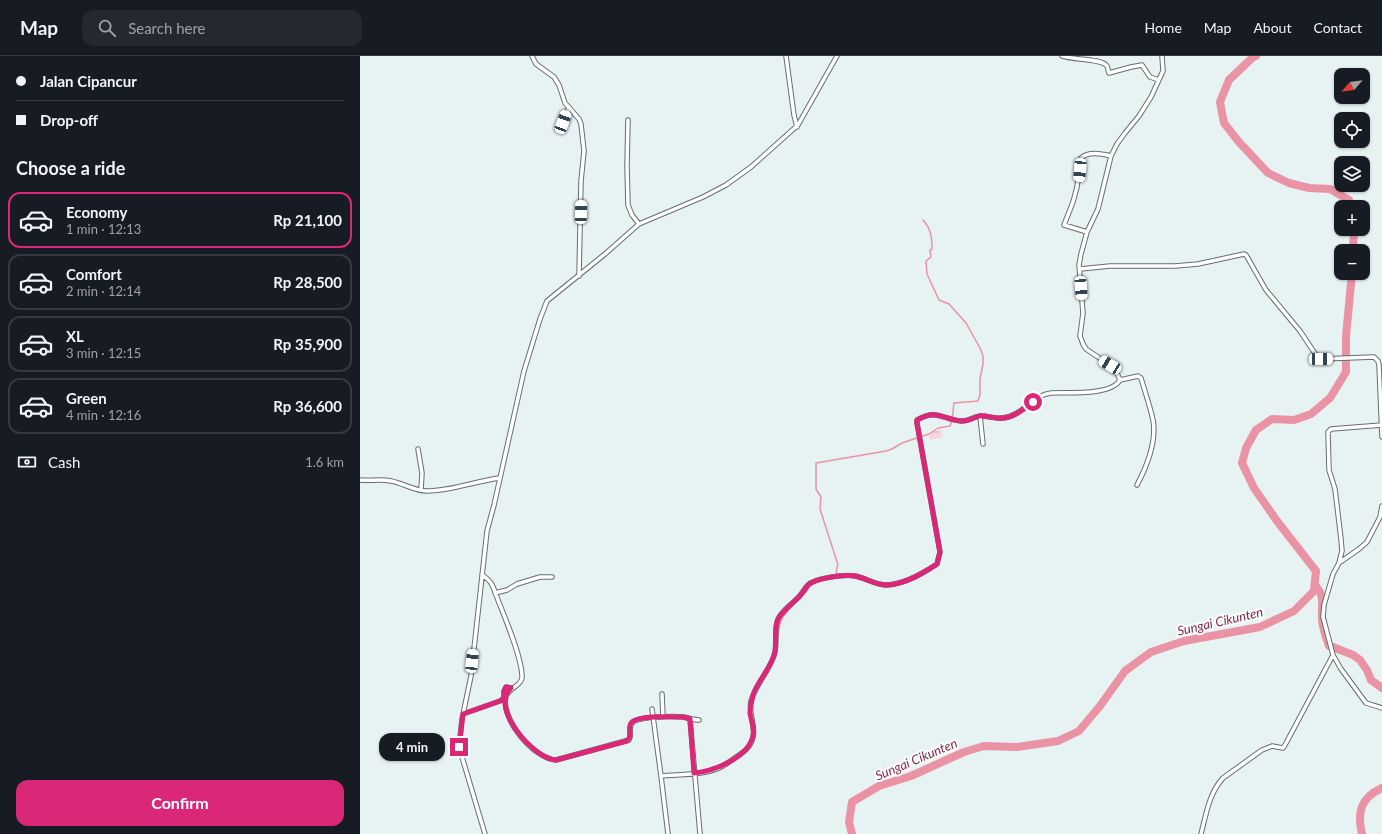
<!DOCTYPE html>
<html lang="en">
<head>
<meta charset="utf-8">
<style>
  body { margin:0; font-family:Lato,sans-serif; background:#242831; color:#f1f3f6; height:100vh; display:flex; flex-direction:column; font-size:15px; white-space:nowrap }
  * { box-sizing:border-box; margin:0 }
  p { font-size:13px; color:#9ea1a6 }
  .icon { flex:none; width:22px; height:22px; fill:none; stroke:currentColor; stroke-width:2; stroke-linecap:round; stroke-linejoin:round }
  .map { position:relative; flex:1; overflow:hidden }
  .panel { display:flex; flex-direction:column; background:#171b24; width:360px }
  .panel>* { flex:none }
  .guide { display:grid; align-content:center; height:88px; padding:0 16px; background:#171b24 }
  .needle { width:26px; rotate:242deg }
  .controls { position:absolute; left:974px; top:12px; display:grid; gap:8px }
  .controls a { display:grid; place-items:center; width:36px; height:36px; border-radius:8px; background:#171b24; box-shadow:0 1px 3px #0004; font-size:20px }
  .end { position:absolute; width:18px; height:18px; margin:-9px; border:5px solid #db2777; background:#fff; box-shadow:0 0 0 2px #fff }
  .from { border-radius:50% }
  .bubble { position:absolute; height:28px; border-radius:12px; background:#171b24; box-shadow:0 1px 3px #0004; font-size:13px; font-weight:700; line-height:28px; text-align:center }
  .car { position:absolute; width:12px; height:24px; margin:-12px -6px; border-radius:5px; box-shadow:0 0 3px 1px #0007; background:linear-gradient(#fff 24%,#345 0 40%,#fff 0 76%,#345 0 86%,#fff 0) }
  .guide b { display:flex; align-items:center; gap:14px; height:38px; font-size:15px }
  .guide b+b { border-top:1px solid #363941 }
  .guide i { width:10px; height:10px; background:#f1f3f6 }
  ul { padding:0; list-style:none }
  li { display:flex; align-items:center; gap:12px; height:56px; margin:0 8px 6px; padding:0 8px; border:2px solid #363941; border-radius:12px }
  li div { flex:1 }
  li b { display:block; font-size:15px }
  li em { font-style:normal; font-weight:700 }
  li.on { border-color:#db2777 }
  li>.icon { width:36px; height:36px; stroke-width:1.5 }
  h2 { padding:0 16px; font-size:18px; line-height:48px }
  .pay { display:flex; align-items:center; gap:10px; height:44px; padding:0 16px; font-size:15px }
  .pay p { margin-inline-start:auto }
  .action { display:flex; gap:8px; margin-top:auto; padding:8px 16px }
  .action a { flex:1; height:46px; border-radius:12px; background:#db2777; color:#fff; font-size:16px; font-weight:700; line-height:46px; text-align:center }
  header { display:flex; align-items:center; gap:24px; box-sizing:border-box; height:56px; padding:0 20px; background:#171b24; border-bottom:1px solid #363941 }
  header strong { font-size:19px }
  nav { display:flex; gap:22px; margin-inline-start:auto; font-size:14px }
  .search { width:280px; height:36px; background:#242831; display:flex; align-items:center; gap:10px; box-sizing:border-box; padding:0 14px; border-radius:12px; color:#9ea1a6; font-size:15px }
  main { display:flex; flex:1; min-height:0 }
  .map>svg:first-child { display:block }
</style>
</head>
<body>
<header>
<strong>Map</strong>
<div class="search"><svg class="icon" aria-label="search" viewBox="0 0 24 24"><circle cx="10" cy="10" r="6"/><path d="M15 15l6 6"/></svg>Search here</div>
<nav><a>Home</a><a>Map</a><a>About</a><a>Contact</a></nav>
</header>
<main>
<section class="panel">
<div class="guide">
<b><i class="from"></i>Jalan Cipancur</b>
<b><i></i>Drop-off</b>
</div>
<h2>Choose a ride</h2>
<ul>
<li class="on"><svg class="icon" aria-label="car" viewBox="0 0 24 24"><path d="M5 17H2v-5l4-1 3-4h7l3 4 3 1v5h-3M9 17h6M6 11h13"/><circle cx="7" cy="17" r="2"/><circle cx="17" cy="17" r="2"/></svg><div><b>Economy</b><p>1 min · 12:13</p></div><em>Rp 21,100</em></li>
<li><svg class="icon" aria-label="car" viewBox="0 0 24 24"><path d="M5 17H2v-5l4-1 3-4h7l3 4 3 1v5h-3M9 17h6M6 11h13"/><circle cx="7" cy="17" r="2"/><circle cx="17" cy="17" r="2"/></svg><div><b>Comfort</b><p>2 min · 12:14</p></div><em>Rp 28,500</em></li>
<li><svg class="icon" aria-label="car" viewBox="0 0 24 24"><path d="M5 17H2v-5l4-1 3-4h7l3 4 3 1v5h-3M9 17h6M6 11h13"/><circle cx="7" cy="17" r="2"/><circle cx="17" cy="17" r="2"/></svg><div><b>XL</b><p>3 min · 12:15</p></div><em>Rp 35,900</em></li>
<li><svg class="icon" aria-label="car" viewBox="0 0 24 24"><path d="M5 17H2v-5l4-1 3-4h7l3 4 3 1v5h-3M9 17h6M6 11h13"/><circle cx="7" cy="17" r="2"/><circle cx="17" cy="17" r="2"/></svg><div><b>Green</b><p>4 min · 12:16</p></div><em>Rp 36,600</em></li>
</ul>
<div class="pay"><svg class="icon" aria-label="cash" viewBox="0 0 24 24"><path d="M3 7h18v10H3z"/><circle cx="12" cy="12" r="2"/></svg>Cash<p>1.6 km</p></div>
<div class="action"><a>Confirm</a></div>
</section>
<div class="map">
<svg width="1022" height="778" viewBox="0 0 1022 778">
  <defs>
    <pattern id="wetland-marsh" width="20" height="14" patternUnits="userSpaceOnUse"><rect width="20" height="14" fill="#f7d5db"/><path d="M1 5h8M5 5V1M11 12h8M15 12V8" fill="none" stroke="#d3b6bb"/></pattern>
  </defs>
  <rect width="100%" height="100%" fill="#e7f2f2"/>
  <path fill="url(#wetland-marsh)" d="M581,373L583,381L570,384L569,378Z"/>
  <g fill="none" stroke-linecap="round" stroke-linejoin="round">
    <path stroke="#ea93a5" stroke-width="1.5" d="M476,520L477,511L478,509L460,453L461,441L456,433V407L526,395L532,393L542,387L569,378L578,372L590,370L592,365L594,347L618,345L620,339V323L623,308V300L620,292L606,267L598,258L589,248L579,244L567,218L566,205L571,201L570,194L572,193C572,181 571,173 563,164
      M441,541L448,534L447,532
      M417,589C419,565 420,562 437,545"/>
    <path stroke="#ea93a5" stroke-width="8" d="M896,0L893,1L869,24L860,46L864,67L879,86L908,117L929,127L949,132L970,133L989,144L990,151
      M993,195L994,173
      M955,529C966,542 961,546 962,562C962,571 966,581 969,590
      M973,591L993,599L1000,604L1007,614L1011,624L1022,632
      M492,778L489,766L492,746L519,730L551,720L604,696L624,690L657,691L698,685L719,675L740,650L765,615L791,596L824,585L900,571L934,555L954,535L956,515L917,465L894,432L882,407L886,392L896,374L912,363L934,364L951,358L970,342L986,316V280L992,217
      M1002,778C997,757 1000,742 1022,732"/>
    <defs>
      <path id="minor" d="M172,0L176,8L194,21L199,29L205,47L219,63L221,68L224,95L221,125L219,220
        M426,0L434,59L437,71
        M702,0C711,4 742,2 747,10C748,12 748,15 749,17L771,11L782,9L790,21L799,24
        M268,64L267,110L268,149L272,159L279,168
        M201,73L209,51
        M727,176L704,169L713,146L717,131L721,102C729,95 742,98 751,100
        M720,213L750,210H815L838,208L884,198L886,199L906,234L940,275L958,302L961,303L1014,301L1018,305L1019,309L1022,381
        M760,324L778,320L781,322C785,336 790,350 793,364C797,386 787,410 777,429
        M620,360L623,388
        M58,393L62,417L61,434
        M0,424C10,425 20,423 31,425C43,427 54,435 67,435C92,435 115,425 140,422
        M1022,450L1020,461L1007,486L999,493L979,507L973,518L964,549L963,561L973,599L981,613L1006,647L1022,652
        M979,507L982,495L981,483L975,433L969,414L968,376L971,373L1022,369
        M122,519C125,521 129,524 131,527C134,532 136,539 138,544C145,562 163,604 162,622C161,630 149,632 146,640C140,663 174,703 196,704L269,684C272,679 268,672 272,667C278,660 315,660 324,661C329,662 334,664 339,664
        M135,537L147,534L157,528L180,521H192
        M302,638L303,661
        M292,653L301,720
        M103,658L140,645L144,642V635L146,631L151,632
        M330,663L340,778
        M125,778L99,691L102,663L111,620L127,475L134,449L164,315L180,263L187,245L245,198L279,168L343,141L366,129L391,111L438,69L477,0
        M308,778L301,720C320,718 345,720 363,710C368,707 372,704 376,701C384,696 391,691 393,681C396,669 388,657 391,645C396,627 411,614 415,596C417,585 414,573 418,563C422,554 433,547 439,541C442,537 445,532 448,529C454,522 486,518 495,520C506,522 515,529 527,529C545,528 562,518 577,508L580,496L557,367V364C577,352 583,364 601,365C608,366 614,360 621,360C628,360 635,363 642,362C662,361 672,339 691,337C707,336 751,340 760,324L756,315L750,309L726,293L723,288L720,280L723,257L719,209L721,198L727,176L738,153L751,100L757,88L765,77L779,60L791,41L803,15L802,0
        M841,778C846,759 849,737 863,722L902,694L912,690L923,692L925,689L973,599"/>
    </defs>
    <use href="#minor" stroke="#656f6e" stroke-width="5.5"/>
    <use href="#minor" stroke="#fff" stroke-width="3.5"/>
  </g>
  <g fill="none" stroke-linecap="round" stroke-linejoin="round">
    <path stroke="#db2777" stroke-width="5" d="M99,691L103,658L140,645L144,642V635L146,631L151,632C129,652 174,703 196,704L267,685L270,681C270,677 268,669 272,666C280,659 312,661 323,661L330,663L334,717C354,715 388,702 393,680C395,672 391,665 390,657C390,651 392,644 393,639C398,624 412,611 415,596C417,585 413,569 420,560C427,551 436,545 443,536C445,533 447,529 451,527C460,522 485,518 495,520C506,522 515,529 527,529C545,528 562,518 577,508L580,496L557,367V364C578,352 583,364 601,365C607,366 613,362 619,360C625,359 633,362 640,362C652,363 664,353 673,346"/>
  </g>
  <g text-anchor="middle" stroke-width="4" stroke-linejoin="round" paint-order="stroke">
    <g font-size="13" font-style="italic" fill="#8c2646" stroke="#f8fffe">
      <text transform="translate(860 565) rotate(-13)" y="5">Sungai Cikunten</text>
      <text transform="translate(556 703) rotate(-23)" y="5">Sungai Cikunten</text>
    </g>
  </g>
</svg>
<div class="controls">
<a><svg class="needle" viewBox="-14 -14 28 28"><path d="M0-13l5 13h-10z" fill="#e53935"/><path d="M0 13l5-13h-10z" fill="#9ea1a6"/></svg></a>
<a><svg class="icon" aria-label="locate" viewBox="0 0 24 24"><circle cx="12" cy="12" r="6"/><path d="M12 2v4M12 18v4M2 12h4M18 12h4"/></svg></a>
<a><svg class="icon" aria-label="layers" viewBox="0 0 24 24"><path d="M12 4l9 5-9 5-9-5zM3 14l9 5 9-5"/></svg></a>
<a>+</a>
<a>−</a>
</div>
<i class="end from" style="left:673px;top:346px"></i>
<i class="end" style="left:99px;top:691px"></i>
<div class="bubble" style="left:19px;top:677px;width:66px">4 min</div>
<i class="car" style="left:203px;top:66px;rotate:20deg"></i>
<i class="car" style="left:720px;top:114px;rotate:185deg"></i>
<i class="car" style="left:221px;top:156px;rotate:1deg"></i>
<i class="car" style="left:721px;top:232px;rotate:176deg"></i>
<i class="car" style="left:961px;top:303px;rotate:89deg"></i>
<i class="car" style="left:750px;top:309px;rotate:301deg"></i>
<i class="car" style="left:112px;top:605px;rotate:6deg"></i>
</div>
</main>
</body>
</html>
